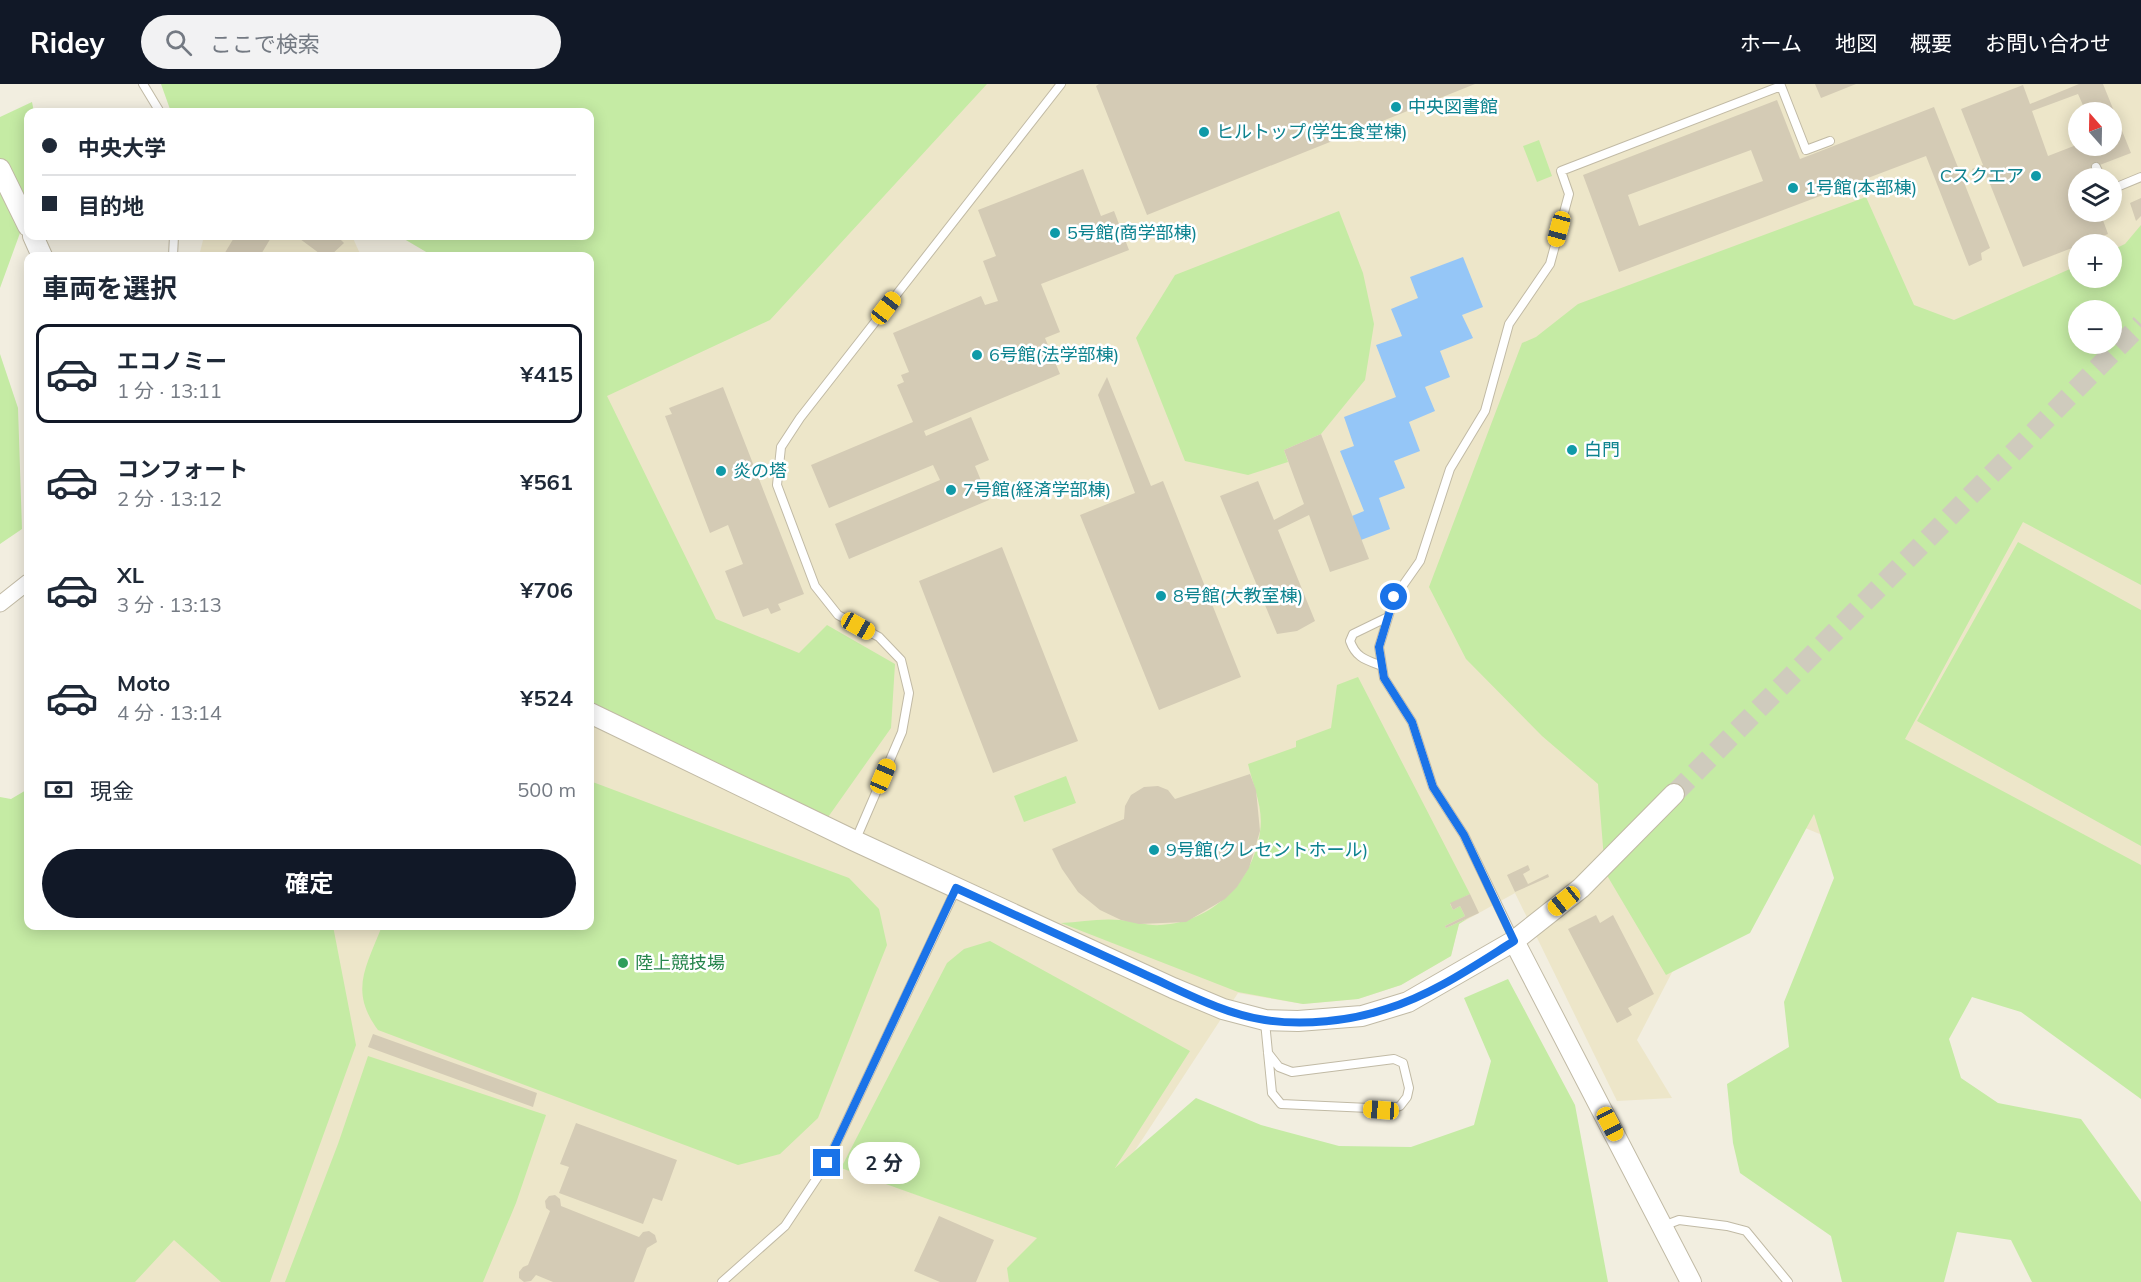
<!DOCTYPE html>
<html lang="ja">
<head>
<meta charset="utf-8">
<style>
  body { margin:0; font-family:Mulish,"Noto Sans JP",sans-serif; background:#f2f2f3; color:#1f2937; height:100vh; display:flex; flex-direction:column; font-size:22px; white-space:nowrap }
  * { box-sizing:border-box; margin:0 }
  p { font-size:20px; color:#747a83 }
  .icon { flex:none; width:33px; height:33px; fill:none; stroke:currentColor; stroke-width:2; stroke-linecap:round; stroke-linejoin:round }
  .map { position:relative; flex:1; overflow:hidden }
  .side { position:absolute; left:24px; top:168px; width:570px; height:678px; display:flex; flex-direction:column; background:#fff; border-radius:12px; box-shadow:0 3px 15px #0003 }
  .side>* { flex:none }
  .hud { position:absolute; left:24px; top:24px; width:570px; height:132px; border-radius:12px; box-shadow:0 3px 15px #0003; display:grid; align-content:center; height:132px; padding:0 18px; background:#fff }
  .needle { width:39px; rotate:340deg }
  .buttons { position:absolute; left:2068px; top:18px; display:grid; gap:12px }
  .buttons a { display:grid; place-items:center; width:54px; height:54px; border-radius:50%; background:#fff; box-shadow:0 3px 15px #0003; font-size:30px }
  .end { position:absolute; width:27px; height:27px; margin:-14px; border:8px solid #1a73e8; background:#fff; box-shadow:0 0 0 3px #fff }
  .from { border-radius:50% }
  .bubble { position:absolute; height:42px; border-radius:21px; background:#fff; box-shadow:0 3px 15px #0003; font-size:20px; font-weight:700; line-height:42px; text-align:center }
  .car { position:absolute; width:18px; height:36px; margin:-18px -9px; border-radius:8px; box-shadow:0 0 4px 2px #0007; background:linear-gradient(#f5c518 24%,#345 0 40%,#f5c518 0 76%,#345 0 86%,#f5c518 0) }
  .hud b { display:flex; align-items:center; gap:21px; height:57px; font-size:22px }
  .hud b+b { border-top:2px solid #e0e1e3 }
  .hud i { width:15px; height:15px; background:#1f2937 }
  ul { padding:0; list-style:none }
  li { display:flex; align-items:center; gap:18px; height:99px; margin:0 12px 9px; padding:0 6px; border:3px solid transparent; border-radius:12px }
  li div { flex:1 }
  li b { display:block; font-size:22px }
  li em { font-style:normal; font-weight:700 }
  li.current { border-color:#111827 }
  li>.icon { width:54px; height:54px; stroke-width:1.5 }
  h2 { padding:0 18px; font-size:27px; line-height:72px }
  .pay { display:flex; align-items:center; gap:15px; height:66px; padding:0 18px; font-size:22px }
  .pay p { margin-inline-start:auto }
  .button { display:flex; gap:12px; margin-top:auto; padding:12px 18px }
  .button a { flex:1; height:69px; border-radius:36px; background:#111827; color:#fff; font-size:24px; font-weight:700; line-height:69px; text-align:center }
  header { display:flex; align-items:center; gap:36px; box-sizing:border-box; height:84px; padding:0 30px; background:#111827; color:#fff }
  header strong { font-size:28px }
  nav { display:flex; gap:33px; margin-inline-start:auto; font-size:21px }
  .search { width:420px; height:54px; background:#f2f2f3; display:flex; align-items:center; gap:15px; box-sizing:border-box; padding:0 21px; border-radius:33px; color:#747a83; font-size:22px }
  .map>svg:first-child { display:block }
</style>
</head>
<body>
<header>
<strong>Ridey</strong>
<div class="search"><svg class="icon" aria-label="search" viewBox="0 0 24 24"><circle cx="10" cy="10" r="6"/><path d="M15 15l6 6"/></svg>ここで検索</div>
<nav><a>ホーム</a><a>地図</a><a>概要</a><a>お問い合わせ</a></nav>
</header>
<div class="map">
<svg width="2141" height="1198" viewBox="0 0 2141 1198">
  <rect width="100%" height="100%" fill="#f2eee0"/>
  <path fill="#ede6c9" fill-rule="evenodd" d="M864,0H2141V883L1757,724L1637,956L1672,1014L1617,1017L1515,809L1459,840L1451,872L1401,901L1358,915L1303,920L1238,909L1049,1198H108L331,842H590V235ZM2079,28H2112V62H2079ZM2079,94H2112V128H2079ZM2079,160H2112V194H2079ZM2079,226H2112V260H2079Z
    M204,152H352L361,172H199Z"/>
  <path fill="#c5eba4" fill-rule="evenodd" d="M161,0H987L770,236L607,312L716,535L799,569L827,541L895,580L891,644L826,736L590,629V172H433L399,152H590V28H171Z
    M32,18L34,28H28V127L0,204V33Z
    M1539,56L1552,92L1537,98L1523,62Z
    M1866,113L1914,221L1954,236L2079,181V194H2112V166L2125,160L2141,141V501L2023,438L1905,655L2141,781V1015L2021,928L1972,913L1949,955L1961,994L1998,1019L2081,1035L2141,1118V1198H2032L2011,1156L1957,1148L1944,1198H1842L1831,1152L1740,1089L1733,1059L1727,1000L1789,963L1784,918L1834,794L1814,730L1750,849L1666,891L1605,788L1598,700L1542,652L1466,575L1429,503L1522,259L1536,253L1578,220ZM2079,226H2112V260H2079Z
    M1339,127L1363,189L1374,240L1365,296L1321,350L1284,366L1288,378L1248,391L1185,377L1136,254L1175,191Z
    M0,270L18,324L22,445L0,460Z
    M2018,458L2141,526V762L1917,637Z
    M1358,593L1470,810L1450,820L1453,826L1460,822L1465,832L1445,842L1446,844L1468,834L1459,840L1451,872L1401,901L1358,915L1303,920L1238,908L1061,839C1080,838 1101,834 1120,836C1134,837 1147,842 1161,841C1212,838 1253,798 1260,748C1264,724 1253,702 1248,680L1296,663V657L1331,644L1337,601Z
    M1066,692L1076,719L1024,738L1014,712Z
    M590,697L849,794L879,825L887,861L818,1034L780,1070L738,1081L378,946C349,907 366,883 382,842H590Z
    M28,705V842H333L356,961L270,1198H221L174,1156L135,1198H0V713L11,715Z
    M990,857L1190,967L1115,1084L1196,1014L1261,1041L1339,1062L1411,1063L1474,1041L1491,977L1464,914L1508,895L1575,1021L1608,1198H1009L1007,1184L1037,1154L841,1084L947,879L964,865Z
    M368,972L546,1031L516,1119L483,1198H285L338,1060Z"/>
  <path fill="#95c6f7" d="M1463,173L1483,223L1462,231L1473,254L1440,267L1450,293L1425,303L1435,327L1409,338L1420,367L1394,377L1405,404L1379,414L1390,445L1361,456L1352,432L1364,427L1340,367L1354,362L1344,333L1396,313L1376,261L1402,252L1391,225L1418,214L1410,193Z"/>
  <path fill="#d4cbb5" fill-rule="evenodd" d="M1099,0H1475L1147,131L1096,2Z
    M1815,0H1856L1821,14Z
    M2079,0H2103L2131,69L2084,87L2087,94H2079V128H2100L2108,150L2023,183L1986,90L1976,93L1972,85L1983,81L1961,25L2023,1L2030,20ZM2078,10L2086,28H2112V62L2079,60L2048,72L2032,27Z
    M1777,16L1800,75L1934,23L1990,164L1981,169L1982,176L1969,182L1926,72L1619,188L1583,91ZM1751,66L1763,97L1639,142L1628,111Z
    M1083,85L1101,132L1114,127L1129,166L1041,200L1060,248L1045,254L1060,290L924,347L926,352L971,333L989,376L975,382L989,416L849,475L835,440L940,396L933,381L829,424L811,381L913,338L897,301L904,298L901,291L909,288L893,249L981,212L985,221L998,217L983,177L996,172L978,126Z
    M2141,114V132L2136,137L2130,119Z
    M235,152H272L260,172H223Z
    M296,152H343L340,155L344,159L330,172H323Z
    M1107,293L1151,402L1163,397L1241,593L1159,626L1080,431L1135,409L1098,311Z
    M723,303L804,510L778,520L781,526L771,530L768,524L743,533L725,487L743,480L728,441L710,449L665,332L672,330L669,324Z
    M1321,350L1369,475L1330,488L1309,431L1278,446L1315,537L1297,547L1277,550L1220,412L1258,397L1274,436L1304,420L1284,366Z
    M1002,463L1078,657L993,689L919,497Z
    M1250,690L1256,706L1260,747L1249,784L1237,803L1225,815L1186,838L1139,840L1121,836L1100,826L1078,808L1062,785L1052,765L1124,735L1125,722L1131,711L1144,703L1158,702L1168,706L1175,715Z
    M1528,781L1530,786L1523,790L1528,800L1548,790L1549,793L1515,808L1507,791Z
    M1470,810L1479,829L1446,844L1445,842L1465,832L1460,822L1453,826L1450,819Z
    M1596,831L1600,839L1613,831L1654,910L1628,924L1632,931L1617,939L1568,845Z
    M373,950L537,1009L533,1023L368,963Z
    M576,1039L677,1076L662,1117L653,1114L643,1140L559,1109L569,1083L560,1080Z
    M555,1111L560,1115L561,1122L639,1153L643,1148L649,1147L655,1151L657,1158L647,1164L634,1198H553L536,1191L531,1197L524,1198L519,1194V1188L523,1183L528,1181L550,1127L546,1124L545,1117L549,1112Z
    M939,1132L994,1156L976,1198H940L914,1187Z"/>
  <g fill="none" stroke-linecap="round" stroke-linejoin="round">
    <path stroke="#cfcbbd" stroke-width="20" stroke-dasharray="20 10" stroke-linecap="butt" d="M1674,710L2141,240"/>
    <defs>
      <path id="service" d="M143,0L160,28
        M2096,83L2101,94
        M2112,105L2141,93
        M173,172L174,152
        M1382,582C1366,576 1356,574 1350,557L1353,550L1388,533
        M856,755L902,648L909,609L901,576L879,553L838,531L815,502L777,401L781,363L800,334L1061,0
        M1514,855L1464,751L1433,703L1412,638L1384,594L1379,563L1394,514L1420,477L1450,385L1485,327L1509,240L1550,180L1569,110L1561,87L1781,2L1806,66L1830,57
        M1265,938L1272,1009L1281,1020L1391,1025L1400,1022L1407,1013L1409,1004L1403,979L1394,975L1292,988L1279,983L1268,969
        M1663,1142L1679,1136L1727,1142L1746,1147L1788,1198
        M722,1198L785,1142L827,1079L956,805"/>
      <path id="minor" d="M0,520L28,498"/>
      <path id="tertiary" d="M0,85L28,142
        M33,152L42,172
        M590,629L855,757L1173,904L1223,925L1265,936L1298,937L1362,932L1408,918L1514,857L1581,804L1674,710
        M1514,857L1691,1198"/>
    </defs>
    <use href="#service" stroke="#c1baa5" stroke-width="10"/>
    <use href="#minor" stroke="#c1baa5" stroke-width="17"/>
    <use href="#tertiary" stroke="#c1baa5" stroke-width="22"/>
    <use href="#service" stroke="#fff" stroke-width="8"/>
    <use href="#minor" stroke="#fff" stroke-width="15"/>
    <use href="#tertiary" stroke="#fff" stroke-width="20"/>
  </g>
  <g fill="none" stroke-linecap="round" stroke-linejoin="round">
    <path stroke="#1a73e8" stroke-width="8" d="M827,1079L956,804C1020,833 1083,862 1146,891C1184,908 1224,930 1265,936C1303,942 1350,937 1386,925C1432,911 1474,882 1514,857L1464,751L1433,703L1412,638L1384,594L1379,563L1394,513"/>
  </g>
  <g fill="#0f9aa8" stroke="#fff" stroke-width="2">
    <circle cx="1396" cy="23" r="6"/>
    <circle cx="1204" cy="48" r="6"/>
    <circle cx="2036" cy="92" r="6"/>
    <circle cx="1793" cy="104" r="6"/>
    <circle cx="1055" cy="149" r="6"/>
    <circle cx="977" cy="271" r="6"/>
    <circle cx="1572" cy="366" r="6"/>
    <circle cx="721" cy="387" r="6"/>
    <circle cx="951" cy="406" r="6"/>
    <circle cx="1161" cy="512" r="6"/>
    <circle cx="1154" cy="766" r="6"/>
  </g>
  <circle fill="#2e9e5b" stroke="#fff" stroke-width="2" cx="623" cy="879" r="6"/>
  <g text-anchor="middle" stroke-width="5" stroke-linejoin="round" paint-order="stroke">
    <g font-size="18" fill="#0d838f" stroke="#fff" text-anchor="start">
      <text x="1408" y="29">中央図書館</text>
      <text x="1216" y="54">ヒルトップ(学生食堂棟)</text>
      <text x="2024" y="98" text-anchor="end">Cスクエア</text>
      <text x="1805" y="110">1号館(本部棟)</text>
      <text x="1067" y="155">5号館(商学部棟)</text>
      <text x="989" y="277">6号館(法学部棟)</text>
      <text x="1584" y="372">白門</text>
      <text x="733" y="393">炎の塔</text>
      <text x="963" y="412">7号館(経済学部棟)</text>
      <text x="1173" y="518">8号館(大教室棟)</text>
      <text x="1166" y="772">9号館(クレセントホール)</text>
    </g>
    <g font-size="18" fill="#27864d" stroke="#fff" text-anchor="start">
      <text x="635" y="885">陸上競技場</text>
    </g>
  </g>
</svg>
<div class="buttons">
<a><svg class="needle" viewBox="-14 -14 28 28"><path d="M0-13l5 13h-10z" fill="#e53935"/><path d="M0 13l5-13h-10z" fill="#747a83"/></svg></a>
<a><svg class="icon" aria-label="layers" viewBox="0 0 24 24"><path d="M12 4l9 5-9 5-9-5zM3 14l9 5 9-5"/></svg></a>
<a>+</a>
<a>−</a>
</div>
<i class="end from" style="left:1394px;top:513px"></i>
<i class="end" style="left:827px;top:1079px"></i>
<div class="bubble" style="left:848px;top:1058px;width:72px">2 分</div>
<i class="car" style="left:1559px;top:145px;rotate:195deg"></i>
<i class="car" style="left:886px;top:224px;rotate:38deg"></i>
<i class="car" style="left:858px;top:542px;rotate:119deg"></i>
<i class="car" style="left:883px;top:692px;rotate:23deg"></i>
<i class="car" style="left:1564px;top:817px;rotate:231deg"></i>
<i class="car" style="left:1381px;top:1026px;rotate:274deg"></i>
<i class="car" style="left:1610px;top:1040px;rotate:152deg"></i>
<div class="hud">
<b><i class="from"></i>中央大学</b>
<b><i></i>目的地</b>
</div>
<section class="side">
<h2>車両を選択</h2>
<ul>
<li class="current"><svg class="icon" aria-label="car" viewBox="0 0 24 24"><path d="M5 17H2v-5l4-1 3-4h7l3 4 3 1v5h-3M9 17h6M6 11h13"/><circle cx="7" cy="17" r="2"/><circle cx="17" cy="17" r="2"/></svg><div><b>エコノミー</b><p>1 分 · 13:11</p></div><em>¥415</em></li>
<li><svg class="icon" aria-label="car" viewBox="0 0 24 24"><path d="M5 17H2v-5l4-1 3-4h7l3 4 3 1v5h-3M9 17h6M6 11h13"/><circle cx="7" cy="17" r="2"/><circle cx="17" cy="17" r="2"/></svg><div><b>コンフォート</b><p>2 分 · 13:12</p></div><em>¥561</em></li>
<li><svg class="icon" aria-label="car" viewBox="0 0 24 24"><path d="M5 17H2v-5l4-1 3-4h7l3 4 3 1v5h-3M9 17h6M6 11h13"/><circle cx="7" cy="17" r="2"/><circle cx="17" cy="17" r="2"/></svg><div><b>XL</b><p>3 分 · 13:13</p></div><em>¥706</em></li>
<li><svg class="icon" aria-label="car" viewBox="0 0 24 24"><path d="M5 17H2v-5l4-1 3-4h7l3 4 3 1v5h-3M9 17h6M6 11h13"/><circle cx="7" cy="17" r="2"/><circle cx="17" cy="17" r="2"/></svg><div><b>Moto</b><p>4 分 · 13:14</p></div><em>¥524</em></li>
</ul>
<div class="pay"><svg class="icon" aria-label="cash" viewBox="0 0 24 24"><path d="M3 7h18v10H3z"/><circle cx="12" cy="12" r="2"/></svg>現金<p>500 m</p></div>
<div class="button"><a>確定</a></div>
</section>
</div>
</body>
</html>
